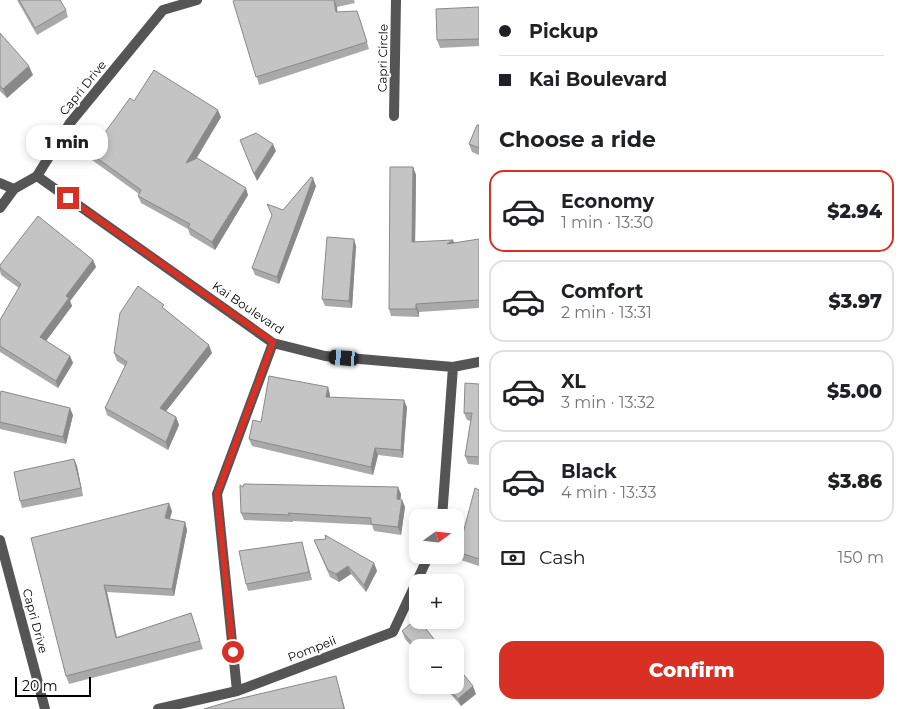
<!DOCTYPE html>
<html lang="en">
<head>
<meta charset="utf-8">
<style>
  body { margin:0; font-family:Montserrat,sans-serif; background:#f6f6f6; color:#202124; height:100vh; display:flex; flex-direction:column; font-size:19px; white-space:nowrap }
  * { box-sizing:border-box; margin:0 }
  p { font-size:16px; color:#757577 }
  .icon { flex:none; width:28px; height:28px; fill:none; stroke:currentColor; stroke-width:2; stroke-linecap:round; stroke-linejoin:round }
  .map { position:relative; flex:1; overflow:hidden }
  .sheet { display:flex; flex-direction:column; background:#fff; width:425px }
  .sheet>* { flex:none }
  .hud { display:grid; align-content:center; height:110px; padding:0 20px; background:#fff }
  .needle { width:32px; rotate:75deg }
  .fabs { position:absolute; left:409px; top:509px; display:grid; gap:10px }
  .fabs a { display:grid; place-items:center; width:55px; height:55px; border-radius:10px; background:#fff; box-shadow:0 2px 8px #0003; font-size:25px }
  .scale { position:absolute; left:15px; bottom:12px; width:76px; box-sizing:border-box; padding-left:5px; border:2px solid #000; border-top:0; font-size:14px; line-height:18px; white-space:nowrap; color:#000; -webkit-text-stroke:4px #fff; paint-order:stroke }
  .end { position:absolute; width:22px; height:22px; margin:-11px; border:6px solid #d93025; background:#fff; box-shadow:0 0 0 2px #fff }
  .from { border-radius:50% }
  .bubble { position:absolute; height:35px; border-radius:15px; background:#fff; box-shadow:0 2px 8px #0003; font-size:16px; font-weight:800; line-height:35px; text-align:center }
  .car { position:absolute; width:15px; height:30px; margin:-15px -8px; border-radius:6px; box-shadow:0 0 4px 1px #0007; background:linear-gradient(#222 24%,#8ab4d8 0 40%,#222 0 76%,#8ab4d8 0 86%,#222 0) }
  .hud b { display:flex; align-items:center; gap:18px; height:48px; font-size:19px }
  .hud b+b { border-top:1px solid #e0e0e0 }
  .hud i { width:12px; height:12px; background:#202124 }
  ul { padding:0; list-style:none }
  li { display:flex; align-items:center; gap:15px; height:82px; margin:0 10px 8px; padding:0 10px; border:2px solid #e0e0e0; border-radius:15px }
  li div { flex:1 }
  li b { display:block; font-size:19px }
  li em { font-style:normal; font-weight:800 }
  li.active { border-color:#d93025 }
  li>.icon { width:45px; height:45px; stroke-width:1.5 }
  h2 { padding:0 20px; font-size:22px; line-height:60px }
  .pay { display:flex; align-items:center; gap:12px; height:55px; padding:0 20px; font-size:19px }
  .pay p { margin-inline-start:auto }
  .action { display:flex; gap:10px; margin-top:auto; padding:10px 20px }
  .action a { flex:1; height:58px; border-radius:15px; background:#d93025; color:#fff; font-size:20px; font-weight:800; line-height:58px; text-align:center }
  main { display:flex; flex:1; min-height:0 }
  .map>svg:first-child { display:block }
</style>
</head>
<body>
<main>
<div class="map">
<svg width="479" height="709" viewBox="0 0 479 709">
  <rect width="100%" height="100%" fill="#fff"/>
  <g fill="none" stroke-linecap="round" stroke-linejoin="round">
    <path stroke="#555" stroke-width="10" d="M394,116L396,0
      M37,176L273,343L325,356L453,367L479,362
      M0,183L14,189
      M0,208L14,189L37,176L70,123L163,10L197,0
      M442,518L453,367
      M0,540L45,709
      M237,691L217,494L273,343
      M158,709L237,691L393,632L429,555"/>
  </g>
  <path fill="#a9a9a9" d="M17,0H60L66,10L68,17L37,35Z
    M235,0H354L355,3L337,7V12L360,19L369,49L259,85Z
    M479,7V46L440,48L437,40Z
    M0,33L33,75L7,98L0,91Z
    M134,101L221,117L196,159L248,195L215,250L190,235L188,229L141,203L138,196L139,194L92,160L90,153Z
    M479,125V155L472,152L469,144Z
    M413,167L416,175L415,242L454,243L479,239V308L419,312V317L391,316L389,309Z
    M316,186L279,284L255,275L252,268L283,210Z
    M356,246L352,308L325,306L322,299Z
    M93,260L96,267L70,301L72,306L46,341L70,356L73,363L58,388L0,352V320L19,288L1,275L0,271V265Z
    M166,310L212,353L166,411L176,417L179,425L168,450L107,415L105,408L125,366L117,361L114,353Z
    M479,384V465L468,464L465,456L471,421L467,420L464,413Z
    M328,387L330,395V397L407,407L403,458L378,455L373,475L252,446L249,439L261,422Z
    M0,396L73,415L66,444L0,429Z
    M74,459L77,466L83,496L22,508L20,501Z
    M243,487L401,494L400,500H402L405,507L401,535L374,531L372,525L293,521V522L244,520L241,513Z
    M479,490V566L461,560L458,552Z
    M172,511L170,519L185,522L187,530L174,596L107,592L117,637L191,613L203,649L69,684L66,676L31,538Z
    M314,540L374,563L377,571L366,592L351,574L339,582L330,577Z
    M302,542L304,550L312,580L248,591L246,584Z
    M402,631L418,648V654L405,639Z
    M443,685H455L476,694L461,706Z"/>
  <path fill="#898989" d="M334,0L337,7L338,19L336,12Z
    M29,66L33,75L7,98L3,89Z
    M218,110L221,117L189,171L186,163Z
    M273,144L276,151L257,181L254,174Z
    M413,167L416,175L415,250L412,242Z
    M313,178L316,186L279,284L277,277Z
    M246,188L248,195L215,250L212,242Z
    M354,239L356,246L352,308L349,301Z
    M453,240L456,247L447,244Z
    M93,260L96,267L70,301L72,306L43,345L40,337L66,296Z
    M416,304L419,312V317L416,309Z
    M209,345L212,353L163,415L160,408Z
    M70,356L73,363L58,388L56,381Z
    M328,387L330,395L328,405L326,397Z
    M404,400L407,407L403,458L401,450Z
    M70,408L73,415L66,444L63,437Z
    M176,417L179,425L168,450L166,442Z
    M375,448L378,455L373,475L371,467Z
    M74,459L77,466L83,496L81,488Z
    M398,487L401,494L400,507L397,499Z
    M402,500L405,507L401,535L398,527Z
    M169,503L172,511L168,525L165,518Z
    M185,522L187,530L174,596L172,589Z
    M302,542L304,550L312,580L309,572Z
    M374,563L377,571L366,592L364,585Z
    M348,566L351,574L339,582L336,574Z
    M104,585L107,592L118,645L116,638Z
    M336,676L338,683L345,709H344Z
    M473,686L476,694L461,706L458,699Z"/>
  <path fill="#c4c4c4" stroke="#898989" d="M19,0H60L66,10L35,28Z
    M235,0H334L336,12L357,11L367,42L256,77L233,1Z
    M479,7V39L437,40L436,9Z
    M0,33L29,66L3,89L0,86Z
    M154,70L218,110L186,163L197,158L246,188L212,242L188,227L190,224L138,196L141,190L90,153L130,98L134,101Z
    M477,125H479V148L469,144Z
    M256,133L273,144L254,174L240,140Z
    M390,167H413L412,242L453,240L447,244L479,239V300L416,304V309H389Z
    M311,177L313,178L277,277L252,268L272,215L267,204L283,210Z
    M38,216L93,260L66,296L69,298L40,337L70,356L56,381L0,346V320L21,284L0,268V265Z
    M327,237L354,239L349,301L322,299Z
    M138,286L164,305L162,307L209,345L160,408L176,417L166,442L105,408L127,362L114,353L120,313Z
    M269,376L328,387L326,397L404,400L401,450L375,448L371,467L249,439L253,420L261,422Z
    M465,383L479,384V457L465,456L472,413H464Z
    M1,391L70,408L63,437L0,422V396Z
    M74,459L81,488L20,501L14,472Z
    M244,484L398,487L397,499L402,500L398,527L371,524V518L288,513L290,515L241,513L240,485L243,487Z
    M475,488L479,490V559L458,552Z
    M169,503L165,518L185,522L172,589L104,585L116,638L191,613L200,641L66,676L31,538Z
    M325,535L374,563L364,585L348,566L336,574L328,570L314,540L326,539Z
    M302,542L309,572L246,584L239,551Z
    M417,618L418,620H419L441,648H418V650L402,631Z
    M455,664L473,686L458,699L446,685H455Z
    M336,676L344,709H204L238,699Z"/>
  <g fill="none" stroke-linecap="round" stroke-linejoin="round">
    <path stroke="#d93025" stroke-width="6" d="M68,198L273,342L217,494L233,652"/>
  </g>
  <g text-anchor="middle" stroke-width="4" stroke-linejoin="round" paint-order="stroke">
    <g font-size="12" fill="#000" stroke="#fff">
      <text transform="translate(383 58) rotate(-89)" y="4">Capri Circle</text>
      <text transform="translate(83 88) rotate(-51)" y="4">Capri Drive</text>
      <text transform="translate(248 308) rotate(34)" y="4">Kai Boulevard</text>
      <text transform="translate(35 621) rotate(75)" y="4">Capri Drive</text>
      <text transform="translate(312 649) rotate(-21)" y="4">Pompeii</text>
    </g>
  </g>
</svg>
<div class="fabs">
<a><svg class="needle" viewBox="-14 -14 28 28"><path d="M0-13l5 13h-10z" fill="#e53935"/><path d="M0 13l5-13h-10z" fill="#757577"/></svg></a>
<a>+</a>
<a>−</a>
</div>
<div class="scale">20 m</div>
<i class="end from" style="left:233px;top:652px"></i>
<i class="end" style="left:68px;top:198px"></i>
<div class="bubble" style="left:26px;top:125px;width:82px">1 min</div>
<i class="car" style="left:344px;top:358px;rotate:275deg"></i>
</div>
<section class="sheet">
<div class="hud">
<b><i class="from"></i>Pickup</b>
<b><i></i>Kai Boulevard</b>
</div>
<h2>Choose a ride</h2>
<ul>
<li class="active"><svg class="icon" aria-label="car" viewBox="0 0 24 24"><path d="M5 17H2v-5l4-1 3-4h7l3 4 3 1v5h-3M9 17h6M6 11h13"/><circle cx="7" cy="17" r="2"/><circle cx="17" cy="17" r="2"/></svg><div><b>Economy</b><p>1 min · 13:30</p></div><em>$2.94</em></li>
<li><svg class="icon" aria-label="car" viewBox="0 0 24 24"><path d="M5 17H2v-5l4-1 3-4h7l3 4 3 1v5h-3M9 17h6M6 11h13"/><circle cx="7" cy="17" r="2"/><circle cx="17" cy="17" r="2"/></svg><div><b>Comfort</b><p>2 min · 13:31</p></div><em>$3.97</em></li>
<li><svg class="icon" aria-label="car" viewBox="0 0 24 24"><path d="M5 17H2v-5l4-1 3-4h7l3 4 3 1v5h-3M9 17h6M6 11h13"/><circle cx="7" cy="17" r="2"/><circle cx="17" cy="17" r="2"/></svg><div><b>XL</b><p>3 min · 13:32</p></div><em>$5.00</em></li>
<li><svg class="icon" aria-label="car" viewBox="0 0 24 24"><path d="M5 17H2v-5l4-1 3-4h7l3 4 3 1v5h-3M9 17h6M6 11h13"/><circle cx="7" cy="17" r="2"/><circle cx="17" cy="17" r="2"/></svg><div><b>Black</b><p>4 min · 13:33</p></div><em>$3.86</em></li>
</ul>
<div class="pay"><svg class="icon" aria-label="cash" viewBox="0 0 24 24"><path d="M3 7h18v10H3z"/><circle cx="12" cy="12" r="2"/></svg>Cash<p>150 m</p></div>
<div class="action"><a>Confirm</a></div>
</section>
</main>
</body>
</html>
